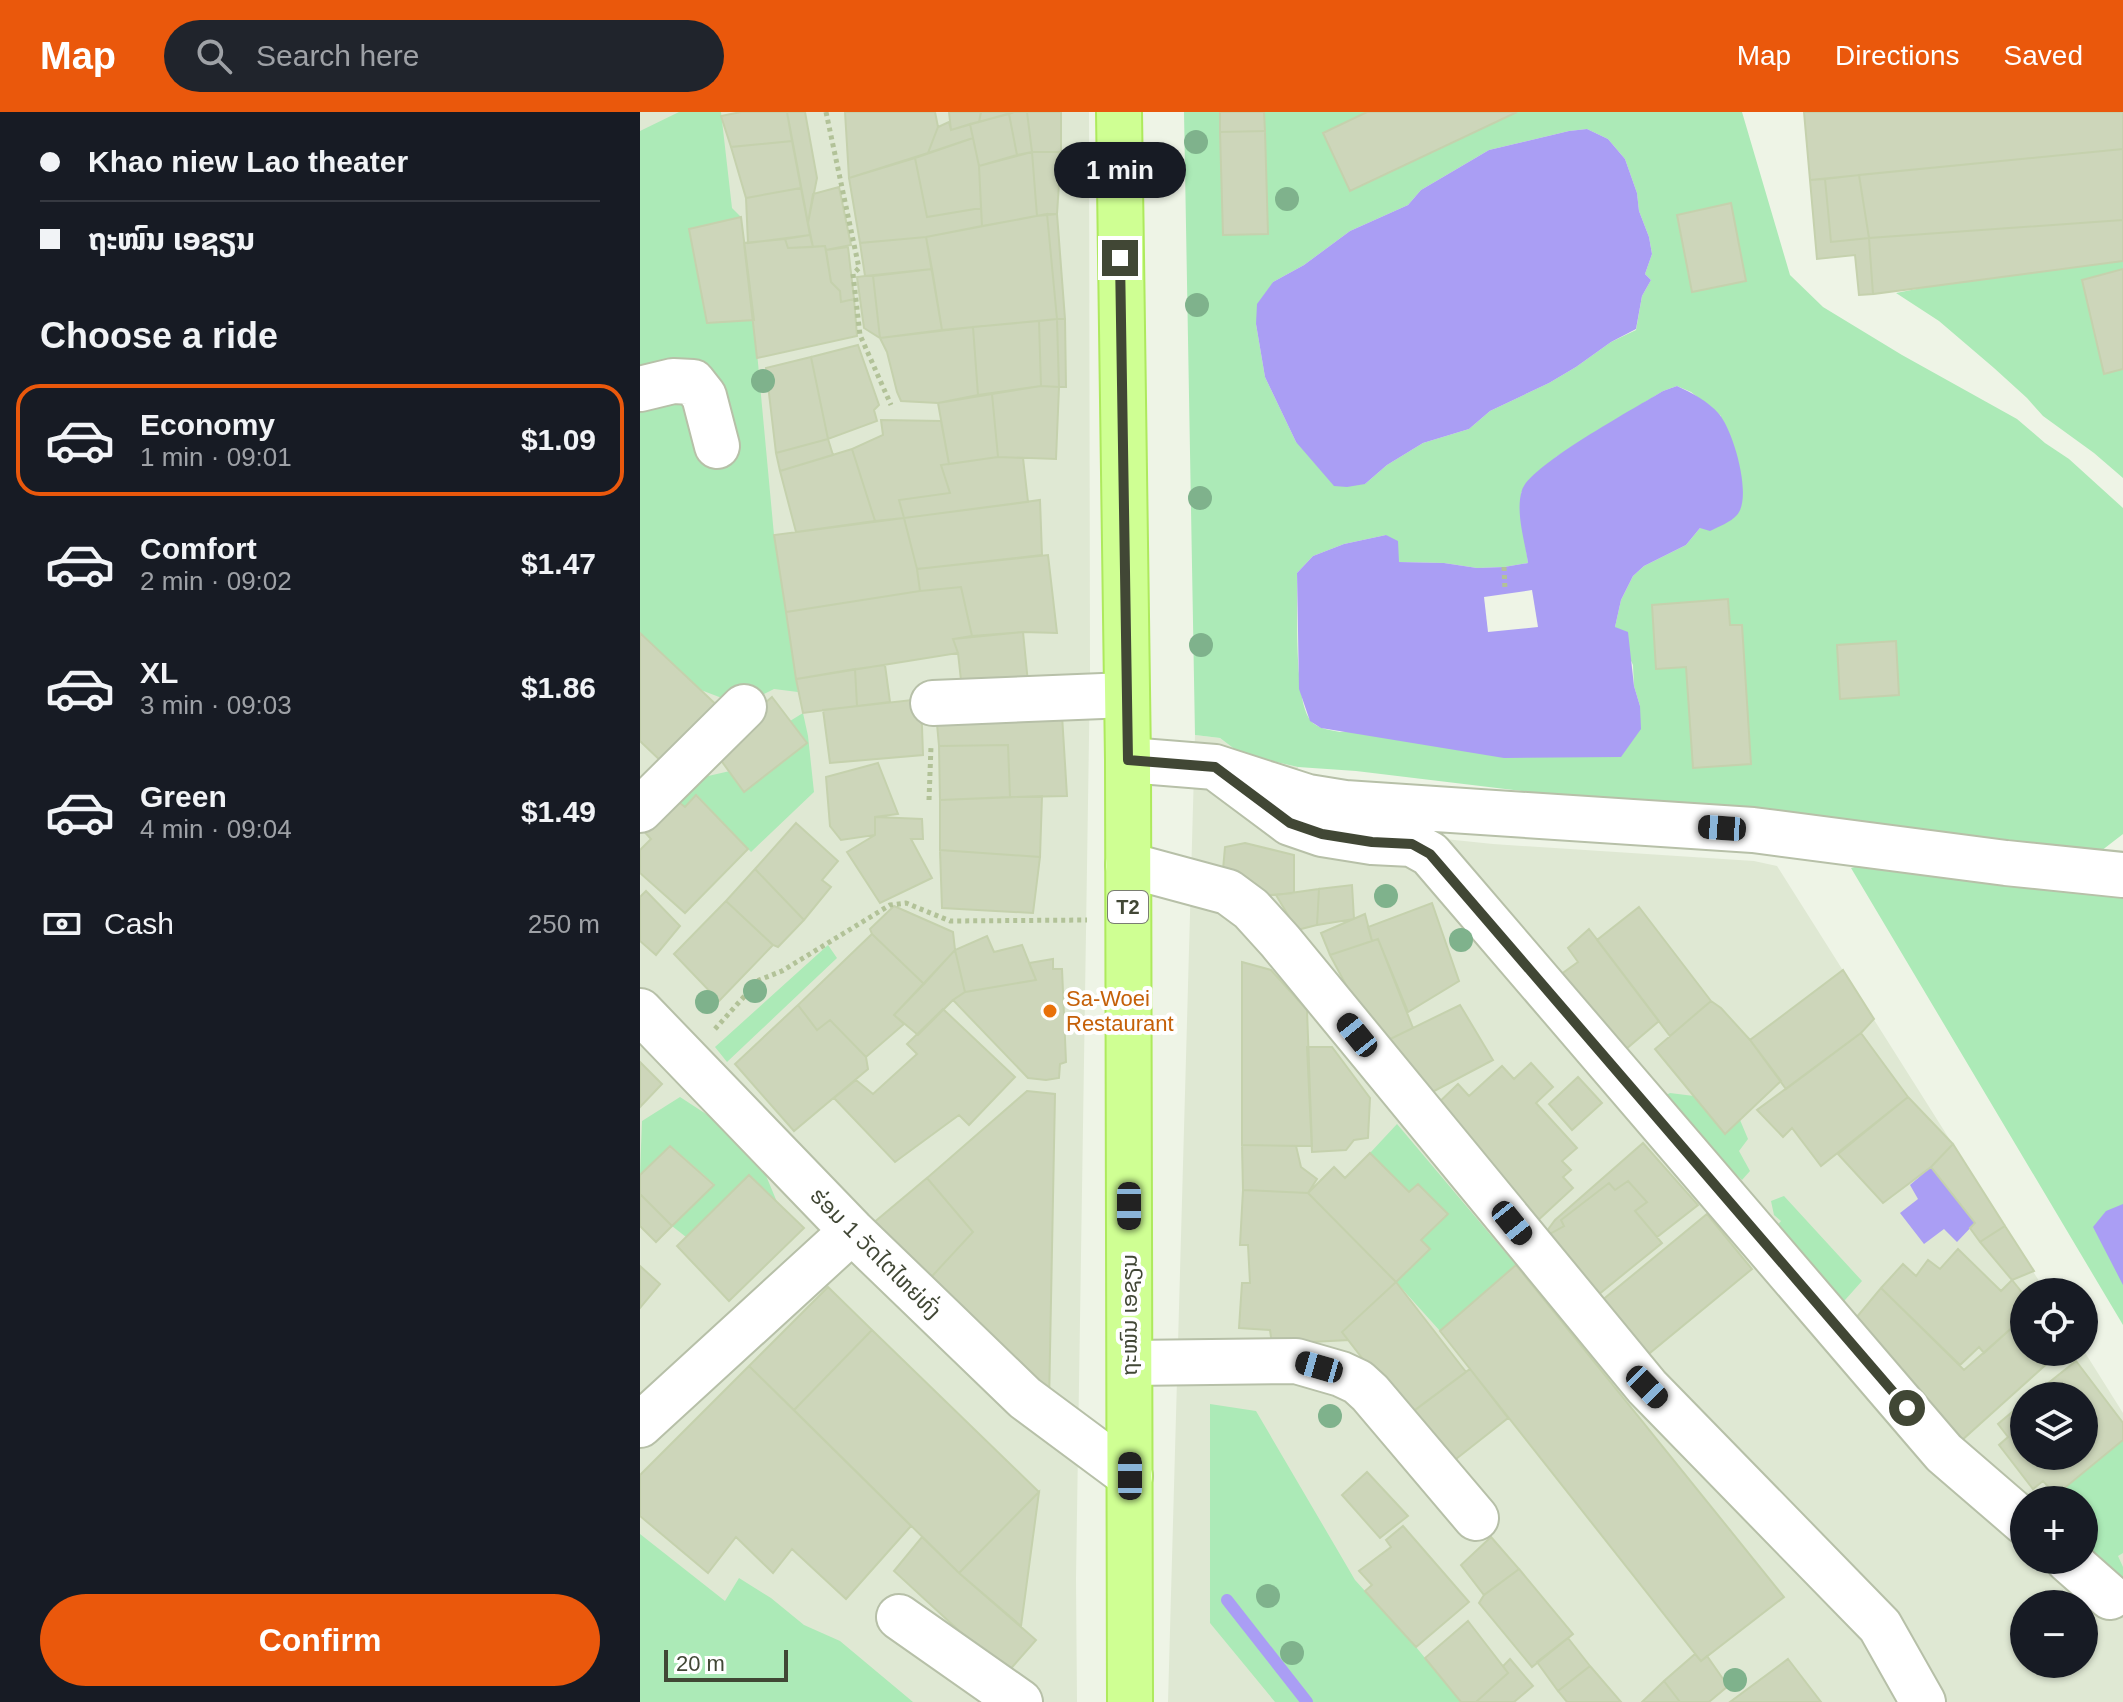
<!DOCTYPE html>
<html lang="en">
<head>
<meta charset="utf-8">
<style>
  body { margin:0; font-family:Helvetica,"Noto Sans Lao",sans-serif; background:#20242c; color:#f1f3f6; height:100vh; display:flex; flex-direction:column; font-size:30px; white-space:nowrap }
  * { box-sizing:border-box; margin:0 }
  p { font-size:26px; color:#9ea1a6 }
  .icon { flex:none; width:44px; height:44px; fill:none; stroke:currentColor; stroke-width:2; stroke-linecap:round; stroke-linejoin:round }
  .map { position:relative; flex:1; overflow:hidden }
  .details { display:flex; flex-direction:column; background:#171b24; width:640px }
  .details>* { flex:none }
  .banner { display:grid; align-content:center; height:176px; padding:0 40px; background:#171b24 }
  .buttons { position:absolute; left:1370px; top:1166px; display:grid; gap:16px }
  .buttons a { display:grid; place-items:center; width:88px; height:88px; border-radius:50%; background:#171b24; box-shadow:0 2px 6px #0004; font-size:40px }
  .scale { position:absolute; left:24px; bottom:20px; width:124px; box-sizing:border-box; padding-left:8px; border:4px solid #414735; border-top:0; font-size:22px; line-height:28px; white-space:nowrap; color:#414735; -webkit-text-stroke:6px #fff; paint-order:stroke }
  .end { position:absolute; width:36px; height:36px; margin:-18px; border:10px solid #414735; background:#fff; box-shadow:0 0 0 4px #fff }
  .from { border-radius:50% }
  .bubble { position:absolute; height:56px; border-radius:28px; background:#171b24; box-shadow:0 2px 6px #0004; font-size:26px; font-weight:700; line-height:56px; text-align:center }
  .car { position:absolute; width:24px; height:48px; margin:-24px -12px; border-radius:10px; box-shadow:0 0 6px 2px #0007; background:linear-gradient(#222 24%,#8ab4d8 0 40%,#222 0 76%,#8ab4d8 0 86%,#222 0) }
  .banner b { display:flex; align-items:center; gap:28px; height:76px; font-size:30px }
  .banner b+b { border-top:2px solid #363941 }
  .banner i { width:20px; height:20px; background:#f1f3f6 }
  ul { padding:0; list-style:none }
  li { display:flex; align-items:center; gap:24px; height:112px; margin:0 16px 12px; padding:0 24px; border:4px solid transparent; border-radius:24px }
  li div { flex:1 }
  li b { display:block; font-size:30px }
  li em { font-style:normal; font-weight:700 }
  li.active { border-color:#ea580c }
  li>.icon { width:72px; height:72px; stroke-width:1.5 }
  h2 { padding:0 40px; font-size:36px; line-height:96px }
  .pay { display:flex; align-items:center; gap:20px; height:88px; padding:0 40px; font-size:30px }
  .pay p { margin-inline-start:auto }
  .button { display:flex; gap:16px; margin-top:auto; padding:16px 40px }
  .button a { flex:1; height:92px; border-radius:48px; background:#ea580c; color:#fff; font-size:32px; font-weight:700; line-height:92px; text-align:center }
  header { display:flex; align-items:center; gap:48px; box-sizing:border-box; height:112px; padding:0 40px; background:#ea580c; color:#fff }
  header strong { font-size:38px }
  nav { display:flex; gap:44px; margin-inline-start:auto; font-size:28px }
  .search { width:560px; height:72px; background:#20242c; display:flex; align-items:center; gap:20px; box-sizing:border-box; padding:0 28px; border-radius:44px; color:#9ea1a6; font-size:30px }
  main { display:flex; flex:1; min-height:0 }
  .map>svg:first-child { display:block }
</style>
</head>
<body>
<header>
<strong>Map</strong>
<div class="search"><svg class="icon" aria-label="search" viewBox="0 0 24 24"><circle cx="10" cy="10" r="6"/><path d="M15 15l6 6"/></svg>Search here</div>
<nav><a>Map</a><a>Directions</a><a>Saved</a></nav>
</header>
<main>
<section class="details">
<div class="banner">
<b><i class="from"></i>Khao niew Lao theater</b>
<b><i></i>ຖະໜົນ ເອຊຽນ</b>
</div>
<h2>Choose a ride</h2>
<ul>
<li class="active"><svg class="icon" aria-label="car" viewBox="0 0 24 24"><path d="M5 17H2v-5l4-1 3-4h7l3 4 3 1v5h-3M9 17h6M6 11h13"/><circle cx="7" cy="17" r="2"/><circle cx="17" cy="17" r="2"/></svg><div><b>Economy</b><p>1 min · 09:01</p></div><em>$1.09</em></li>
<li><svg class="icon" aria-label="car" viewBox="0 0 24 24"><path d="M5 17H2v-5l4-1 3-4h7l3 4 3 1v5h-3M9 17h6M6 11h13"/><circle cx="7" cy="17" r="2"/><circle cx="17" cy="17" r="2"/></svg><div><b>Comfort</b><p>2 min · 09:02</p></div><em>$1.47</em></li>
<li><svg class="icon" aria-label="car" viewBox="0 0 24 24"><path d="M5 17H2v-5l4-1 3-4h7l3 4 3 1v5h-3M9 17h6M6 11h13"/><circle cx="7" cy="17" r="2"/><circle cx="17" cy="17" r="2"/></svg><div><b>XL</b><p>3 min · 09:03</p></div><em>$1.86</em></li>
<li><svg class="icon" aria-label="car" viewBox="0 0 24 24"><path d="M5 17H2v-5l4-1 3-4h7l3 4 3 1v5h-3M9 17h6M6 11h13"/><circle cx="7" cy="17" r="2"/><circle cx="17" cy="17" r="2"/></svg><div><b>Green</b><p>4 min · 09:04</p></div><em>$1.49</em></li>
</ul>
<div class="pay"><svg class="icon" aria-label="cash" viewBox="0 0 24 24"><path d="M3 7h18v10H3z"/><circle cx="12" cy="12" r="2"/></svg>Cash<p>250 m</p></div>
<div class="button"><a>Confirm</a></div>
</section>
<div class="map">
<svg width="1483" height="1590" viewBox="0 0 1483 1590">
  <rect width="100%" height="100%" fill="#eef4e6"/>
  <path fill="#dfe8d3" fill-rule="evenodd" d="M0,0H449L450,561L436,1467L437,1590H0Z
    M555,623L580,626L601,642L658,655L654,673L660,712L853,732L1114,749L1137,754L1406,1180H1384V1240L1444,1239L1483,1301V1590H528ZM1384,1284H1444V1344H1384ZM1384,1388H1444V1448H1384ZM1384,1492H1444V1552H1384Z"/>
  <path fill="#aceab7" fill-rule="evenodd" d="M39,0H81L92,96L101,105L49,117L67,211L114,208L134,423L158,580L134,577L120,584L95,591L53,575L0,521V19Z
    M544,0H1102L1150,163L1183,195L1262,243L1377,307L1405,331L1429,347L1483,396V722L1461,739H1378L716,659L658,655L601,642L580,626L555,623ZM947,17L968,27L985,47L997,81L999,99L1009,125L1012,142L1005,162L1011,168L1002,184L996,218L971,230L936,255L909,271L850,299L829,317L783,331L747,353L725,372L656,330L625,265L616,212L633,170L664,153L710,119L768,93L781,78L849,38L929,19ZM1037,274L1051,280L1081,304L1060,416L1046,433L1004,454L993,464L981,488L975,515L993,553L994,574L1000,594L700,620C690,618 678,617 671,609C653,589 658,491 657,461L673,444L704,432L746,423L759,450L804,451L837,456L864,455L888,451L881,402V381L916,345L1023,279Z
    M1483,149V366L1454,341L1403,304L1387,286L1354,256L1299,209L1256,181L1383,156Z
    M163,601L168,624L174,680L111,740L57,683L45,695L31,684L55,667L90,659L104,679L167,631L150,609Z
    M1237,749L1483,778V1213L1211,756Z
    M188,833L197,846L87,950L75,935Z
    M1030,981L1054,984L1085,1022L1100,1008L1108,1027L1099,1039L1110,1059L1102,1068L1019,993V987Z
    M40,985L83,1013L122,1054L137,1090L109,1063L46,1125L32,1114L74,1072L31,1034L0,1063L2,1009Z
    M757,1012L876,1153L800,1219L756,1170L789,1137L781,1128L807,1102L778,1072L769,1080L730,1041Z
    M1144,1084L1222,1169L1197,1197L1128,1124L1141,1109L1134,1103L1131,1089Z
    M570,1292L616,1299L715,1468L776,1535L821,1590H635L570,1511Z
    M1483,1328V1441L1478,1444L1483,1455V1480L1466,1453L1444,1431V1388H1402L1410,1377Z
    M0,1422L85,1489L99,1466L131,1486L164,1513L200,1529L273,1590H0Z"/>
  <path fill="#aa9ef4" d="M947,17L968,27L985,47L997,81L999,99L1009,125L1012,142L1005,162L1011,168L1002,184L996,217L971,230L936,255L909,271L850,299L829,317L783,331L747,353L725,372L707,375L694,374L656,330L625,265L616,212L617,192L633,170L664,153L710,119L768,93L781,78L849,38L929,19Z
    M1037,274C1052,281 1068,289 1079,302C1093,318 1113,385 1097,403C1091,410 1078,415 1070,419L1060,416L1046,433L1004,454L993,464L981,488L975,515L988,520L994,574L1000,594L1001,617L981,645L864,646L681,616L670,609L659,577L657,461L673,444L704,432L746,423L758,429L759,450L804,451L837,456L864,455L888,451C885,429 875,400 882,378C890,353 997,295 1023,279Z
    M1291,1055L1335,1111L1317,1130L1304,1117L1284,1132L1260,1101L1278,1087L1270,1073Z
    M1483,1092V1173L1453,1115L1466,1099Z"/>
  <path fill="#eef4e6" d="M892,478L898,515L848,520L844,485Z"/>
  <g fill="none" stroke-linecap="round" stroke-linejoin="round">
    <path stroke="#aa9ef4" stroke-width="12" d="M587,1488L667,1590"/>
  </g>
  <path fill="#cdd6ba" stroke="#c5d1ad" stroke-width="2" d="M101,0H147L152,29L91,35L81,4Z
    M147,0H165L177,66L168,111Z
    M205,0H295L298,15L288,41L209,66Z
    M309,0H341L339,10L311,18Z
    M341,0H374L339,10Z
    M374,0H387L392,40L377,43L369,2Z
    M387,0H421V40H392Z
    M580,0H624L625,19L580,20Z
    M727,0H877L710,79L683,21Z
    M1164,0H1483V37L1170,68Z
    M369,2L377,43L339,54L330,12Z
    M309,10L311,18L330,12L333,26L288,41L298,15Z
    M625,19L628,122L583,123L580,20Z
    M333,26L339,54L341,96L287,105L275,46Z
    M152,29L161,76L106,86L91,35Z
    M1483,37V108L1229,126L1219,63Z
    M392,40L397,104L342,114L339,54Z
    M392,40H421L417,102L397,104Z
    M275,46L287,105L341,96L342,114L286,125L220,131L209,66Z
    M1219,63L1229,126L1191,130L1185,67Z
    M1185,67L1191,130L1229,126L1233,182L1219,183L1215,143L1177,147L1170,68Z
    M199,75L211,133L186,138L185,134L173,135L168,111L173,82Z
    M161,76L170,123L108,131L106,86Z
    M1091,91L1106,169L1052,180L1037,103Z
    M407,102L417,207L302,218L286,125Z
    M407,102H417L425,207H417Z
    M101,105L114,208L67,211L49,117Z
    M1483,108V149L1233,182L1229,126Z
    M170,123L173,135L148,136L145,127Z
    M286,125L292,157L225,164L220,131Z
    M145,127L148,136L185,134L191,170L200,179L201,190L214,187L217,224L117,246L104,131Z
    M208,135L214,187L201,190L200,179L191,170L186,138Z
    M292,157L302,218L240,226L233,164Z
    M1483,157V257L1464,262L1442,168Z
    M225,164H233L240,226L224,216L217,165Z
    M417,207L419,275L401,274L399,209Z
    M417,207H425L426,275H419Z
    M399,209L401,274L338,283L333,215Z
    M333,215L338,283L298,291L261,289L257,280L247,240L240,226Z
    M218,233L239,293L234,298L237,309L188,327L171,245Z
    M171,245L188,327L136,341L126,256Z
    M401,274L419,275L416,347L358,345L352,282Z
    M352,282L358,345L309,352L298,291Z
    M241,308L301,309L309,352L301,353L310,381L259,388L264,406L235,409L212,337L243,323Z
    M188,327L193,343L140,359L136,341Z
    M212,337L235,409L156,420L140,359Z
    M358,345L383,346L388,390L264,406L259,388L310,381L301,353Z
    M400,388L402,443L277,457L264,406Z
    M264,406L277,457L280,479L146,500L134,423Z
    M408,443L417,521L383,520L332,524L321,475L280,479L277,457Z
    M321,475L332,524L313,527L318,541L156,567L146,500L280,479Z
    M1088,487L1090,513H1102L1111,652L1053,656L1046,555L1016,557L1012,493Z
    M383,520L389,581L323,586L318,541L313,527Z
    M0,521L84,600L25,653L0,629Z
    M1256,529L1259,583L1200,587L1197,533Z
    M245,553L250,590L217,594L215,557Z
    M215,557L217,594L163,601L156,567Z
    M132,585L167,631L104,680L72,636Z
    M281,587L283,643L190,651L183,598Z
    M421,587L427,684L370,685L368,633L299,634L296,601Z
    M368,633L370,685L300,688L299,634Z
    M238,651L258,702L235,705V723L201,728L190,714L186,665Z
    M56,683L108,737L45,801L0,761V738L11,727L0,715L31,684L45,695Z
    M402,684L400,745L300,738V688Z
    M235,705L282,707L283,727H271L292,766L240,791L207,740L235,723Z
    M156,711L198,749L182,768L191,775L164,808L115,757Z
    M605,731L654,743V781L605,785L582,769L585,735Z
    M300,738L400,745L393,801L302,796Z
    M115,757L164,808L138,835L133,833L86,789Z
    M712,773L714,807L677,813L679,777Z
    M679,777L677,813L657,818L636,783Z
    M6,779L40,814L16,843L0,829V785Z
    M86,789L133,833L79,889L34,842Z
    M792,791L819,869L768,900L738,827L732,829L728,815Z
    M254,794L313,820L315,838L284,872L232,822L230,817Z
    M999,795L1071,889L1030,924L957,828Z
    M725,802L732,829L690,843L681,821Z
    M949,817L1019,909L979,943L913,868L938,850L928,836Z
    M232,822L284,872L254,903L264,912L226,945L190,908L177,918L158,893Z
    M347,824L354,840L382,833L396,868L325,880L315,838Z
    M738,827L773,916L738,933L690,843Z
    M315,838L325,880L313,888L278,923L254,903Z
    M413,847V857H422L426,950L420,952L419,966L406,968L388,966L313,888L325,880L396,868L389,851Z
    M602,850L631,858L667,898L672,1034L602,1033Z
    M1203,858L1234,907L1221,921L1146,977L1110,928Z
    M1071,889L1081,896L1110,928L1141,969L1085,1022L1015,937Z
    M158,893L177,918L190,908L226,945L228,957L154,1019L95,952Z
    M820,893L853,948L781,986L738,933Z
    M303,897L375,965L329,1013L319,1003L255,1050L194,986L216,968L233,982L277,942L267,932Z
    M1221,921L1268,985L1181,1054L1152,1016L1143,1025L1117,998Z
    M667,935H692L730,986L728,1026L714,1028L706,1038L672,1040Z
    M0,950L22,972L0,995Z
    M891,951L913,975L896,991L937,1036L922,1049L931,1058L923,1065L933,1076L895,1111L791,998L818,972L829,984L862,954L874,967Z
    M938,965L962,991L932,1018L909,992Z
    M387,979L415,982L409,1292L283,1174L333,1120L287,1066Z
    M1268,985L1313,1032L1291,1055L1243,1091L1198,1042Z
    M1003,1031L1058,1093L1017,1125L995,1099L1007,1090L988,1069L975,1078L969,1071L921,1108L924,1114L901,1127L915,1108Z
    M1313,1032L1365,1114L1340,1130L1330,1116L1335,1111L1291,1055Z
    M602,1033L656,1034L661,1055L677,1067L668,1081L603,1078Z
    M30,1034L74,1073L32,1114L0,1082V1063Z
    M730,1041L769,1080L778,1072L808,1102L781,1128L790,1137L756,1170L668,1081L694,1055L705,1066Z
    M109,1063L164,1116L89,1189L37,1134Z
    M287,1066L333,1120L283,1174L226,1117Z
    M988,1069L1007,1090L995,1099L1022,1131L953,1187L901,1127L924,1114L921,1108L969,1071L975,1078Z
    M603,1078L668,1081L756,1170L702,1220L708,1228L632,1232L630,1218L599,1216L602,1171H610L608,1133H600Z
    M0,1082L32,1114L16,1130L0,1114Z
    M1067,1102L1112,1157L1005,1245L960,1190Z
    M1365,1114L1394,1159L1372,1168L1340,1130Z
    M1318,1137L1361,1179L1372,1168L1384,1183V1198L1371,1208L1375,1213L1344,1241L1339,1235L1320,1253L1241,1176L1263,1152L1276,1164L1288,1148L1300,1157Z
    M876,1153L1144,1485L1061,1549L800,1219Z
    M0,1154L20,1172L0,1196Z
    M756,1170L826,1260L767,1304L702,1220Z
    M188,1175L232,1218L154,1298L109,1254Z
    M1241,1176L1324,1258L1375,1213L1371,1208L1384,1198V1240H1420L1321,1329L1211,1212Z
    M232,1218L399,1380L319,1461L154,1298Z
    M1436,1249L1483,1311V1328L1416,1383L1403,1369L1393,1377L1359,1333L1368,1325L1358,1312L1384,1290V1344H1444V1284H1392Z
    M109,1254L271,1414L206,1487L152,1437L133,1461L96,1425L68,1461L0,1404V1363Z
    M830,1257L868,1306L811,1351L767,1304Z
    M727,1360L768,1404L740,1426L702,1383Z
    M399,1380L381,1514L319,1461Z
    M763,1414L829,1490L776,1535L725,1479L732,1473L719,1459L751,1435L746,1428Z
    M282,1425L319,1461L396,1528L366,1562L254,1459Z
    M851,1425L879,1457L844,1483L821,1453Z
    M879,1457L933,1522L892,1555L839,1491L844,1483Z
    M828,1509L868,1561L836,1590H821L785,1546Z
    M928,1526L950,1554L918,1579L897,1550Z
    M1055,1542L1061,1549L1067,1544L1088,1574L1069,1590H1040L1024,1569Z
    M870,1547L893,1574L874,1590H836L868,1561L863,1554Z
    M1148,1547L1181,1590H1090Z
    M950,1554L981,1590H927L918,1579Z
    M1024,1569L1040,1590H1002Z"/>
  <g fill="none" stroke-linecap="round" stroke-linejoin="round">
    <defs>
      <path id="minor" d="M0,277L33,269L53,270L64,284L77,334
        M293,591L487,583
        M488,648L575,655L668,685L705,691L1113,718L1366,751L1483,763
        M575,655L650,711L682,722L732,730L772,732L790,742L1304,1341L1384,1410
        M0,698L104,595
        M488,753L588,780L611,797L640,829L1007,1275L1240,1514L1283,1590
        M0,899L212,1119L385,1286L490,1364
        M490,1251L656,1249L701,1262L718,1270L730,1281L836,1406
        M0,1313L212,1119
        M1428,1448L1470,1485
        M259,1505L380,1590"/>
      <path id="major" d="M479,0L488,648L490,1590"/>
    </defs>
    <use href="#minor" stroke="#b7c0a8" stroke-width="48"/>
    <use href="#major" stroke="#aeea5d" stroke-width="48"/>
    <path stroke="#b2c298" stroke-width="5" stroke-dasharray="4 4" stroke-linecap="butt" d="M186,0L219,156L213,162L220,223L251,293
      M864,455L865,478
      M289,688L291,634
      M75,917L119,868L142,859L250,793L266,791L310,809L447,808"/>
    <use href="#minor" stroke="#fff" stroke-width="44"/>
    <use href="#major" stroke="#cfff93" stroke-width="44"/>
  </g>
  <g fill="#7fb28c">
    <circle cx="556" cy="30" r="12"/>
    <circle cx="647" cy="87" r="12"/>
    <circle cx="557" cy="193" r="12"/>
    <circle cx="123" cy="269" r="12"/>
    <circle cx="560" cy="386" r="12"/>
    <circle cx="561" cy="533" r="12"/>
    <circle cx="746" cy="784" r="12"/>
    <circle cx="821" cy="828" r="12"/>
    <circle cx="115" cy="879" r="12"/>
    <circle cx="67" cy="890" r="12"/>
    <circle cx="690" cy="1304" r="12"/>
    <circle cx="628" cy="1484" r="12"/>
    <circle cx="652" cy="1541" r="12"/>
    <circle cx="1095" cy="1568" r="12"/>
  </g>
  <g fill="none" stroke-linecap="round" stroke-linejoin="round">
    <path stroke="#414735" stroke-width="10" d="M480,146L488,648L575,655L650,711L682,722L732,730L772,732L790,742L1267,1296"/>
  </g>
  <circle fill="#e8710a" stroke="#fff" stroke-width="3" cx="410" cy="899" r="8"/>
  <g text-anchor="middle" stroke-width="8" stroke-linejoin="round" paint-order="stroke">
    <rect fill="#fff" stroke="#7a7e72" stroke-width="2" x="468" y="779" width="40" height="32" rx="6"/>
    <g font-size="20" font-weight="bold" fill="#414735">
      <text x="488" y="802">T2</text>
    </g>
    <g font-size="22" fill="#c56008" stroke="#fff" text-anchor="start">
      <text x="426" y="894">Sa-Woei<tspan x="426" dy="25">Restaurant</tspan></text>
    </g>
    <g font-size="22" fill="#414735" stroke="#fff">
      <text transform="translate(236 1141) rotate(45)" y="8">ຮ່ອມ 1 ວັດໄຕໄຫຍ່ທົ່ງ</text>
      <text transform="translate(489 1203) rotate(-90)" y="8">ຖະໜົນ ເອຊຽນ</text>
    </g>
  </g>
</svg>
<div class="buttons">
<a><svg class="icon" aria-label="locate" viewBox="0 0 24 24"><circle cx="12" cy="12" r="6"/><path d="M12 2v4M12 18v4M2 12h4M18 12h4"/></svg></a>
<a><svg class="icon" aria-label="layers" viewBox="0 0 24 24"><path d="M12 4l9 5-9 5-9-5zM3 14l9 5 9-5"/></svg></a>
<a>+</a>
<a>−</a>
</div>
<div class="scale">20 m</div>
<i class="end from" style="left:1267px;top:1296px"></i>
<i class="end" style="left:480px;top:146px"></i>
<div class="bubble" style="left:414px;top:30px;width:132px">1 min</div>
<i class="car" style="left:1082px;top:716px;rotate:274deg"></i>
<i class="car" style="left:717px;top:923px;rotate:321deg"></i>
<i class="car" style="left:489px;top:1094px;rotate:180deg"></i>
<i class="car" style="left:872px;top:1111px;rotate:141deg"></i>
<i class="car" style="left:679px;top:1255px;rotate:286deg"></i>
<i class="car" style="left:1007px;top:1275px;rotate:136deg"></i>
<i class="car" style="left:490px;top:1364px;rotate:0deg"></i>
</div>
</main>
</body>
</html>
